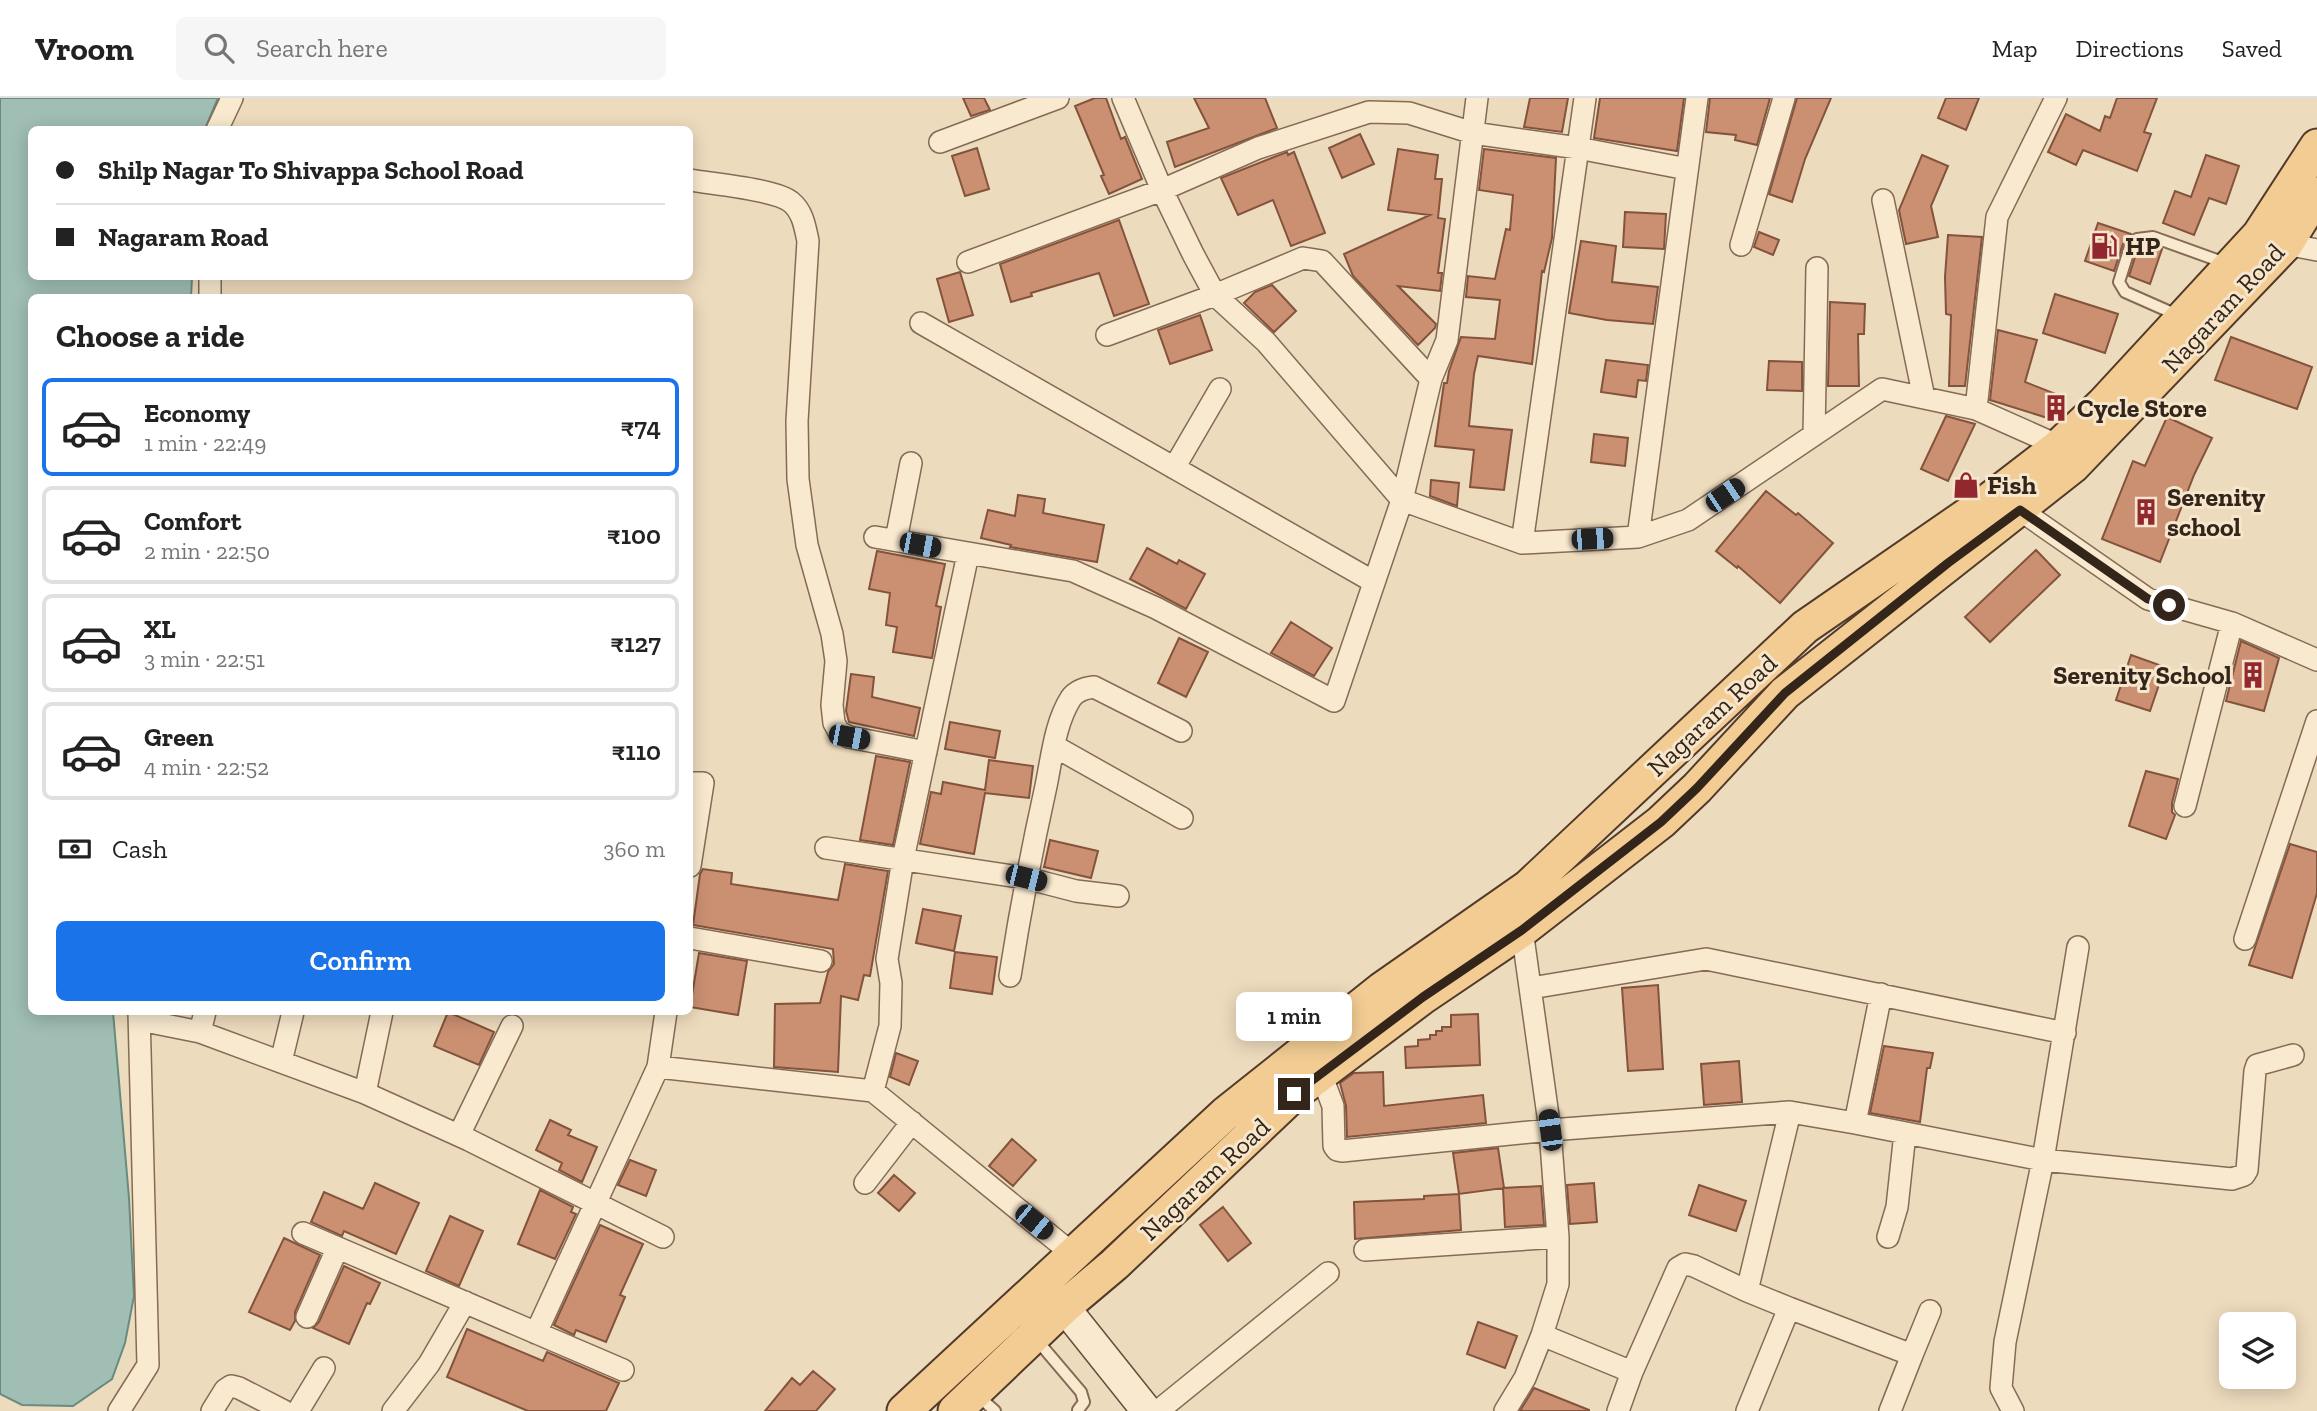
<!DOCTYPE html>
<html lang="en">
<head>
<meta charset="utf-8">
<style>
  body { margin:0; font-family:"Zilla Slab",serif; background:#f6f6f6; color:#222; height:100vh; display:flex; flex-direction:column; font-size:26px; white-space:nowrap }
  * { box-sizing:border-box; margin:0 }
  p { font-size:23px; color:#767676 }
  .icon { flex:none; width:38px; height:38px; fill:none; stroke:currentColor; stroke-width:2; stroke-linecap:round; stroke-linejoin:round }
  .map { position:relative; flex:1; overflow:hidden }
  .drawer { position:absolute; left:28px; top:196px; width:665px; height:721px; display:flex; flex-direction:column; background:#fff; border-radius:10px; box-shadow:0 4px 18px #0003 }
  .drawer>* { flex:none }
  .banner { position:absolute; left:28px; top:28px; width:665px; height:154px; border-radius:10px; box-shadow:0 4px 18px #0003; display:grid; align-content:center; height:154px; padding:0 28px; background:#fff }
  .tools { position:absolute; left:2219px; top:1214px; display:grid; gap:14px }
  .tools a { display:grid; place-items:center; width:77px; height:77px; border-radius:10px; background:#fff; box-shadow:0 4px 18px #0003; font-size:35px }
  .end { position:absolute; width:32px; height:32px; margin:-16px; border:9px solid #34251b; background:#fff; box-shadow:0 0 0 4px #fff }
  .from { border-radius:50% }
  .bubble { position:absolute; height:49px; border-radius:10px; background:#fff; box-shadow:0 4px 18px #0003; font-size:23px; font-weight:600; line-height:49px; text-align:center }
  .car { position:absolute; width:21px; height:42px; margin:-21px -10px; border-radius:9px; box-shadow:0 0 5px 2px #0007; background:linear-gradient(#222 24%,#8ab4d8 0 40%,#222 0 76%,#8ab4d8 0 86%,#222 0) }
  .banner b { display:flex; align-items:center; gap:24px; height:66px; font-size:26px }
  .banner b+b { border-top:2px solid #e0e0e0 }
  .banner i { width:18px; height:18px; background:#222 }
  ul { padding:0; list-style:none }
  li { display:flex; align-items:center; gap:21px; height:98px; margin:0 14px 10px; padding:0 14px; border:4px solid #e0e0e0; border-radius:10px }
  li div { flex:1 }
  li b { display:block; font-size:26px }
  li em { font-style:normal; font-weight:600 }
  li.selected { border-color:#1a73e8 }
  li>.icon { width:63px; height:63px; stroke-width:1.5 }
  h2 { padding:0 28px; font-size:32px; line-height:84px }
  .pay { display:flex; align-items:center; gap:18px; height:77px; padding:0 28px; font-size:26px }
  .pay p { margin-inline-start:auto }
  .primary-button { display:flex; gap:14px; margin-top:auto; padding:14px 28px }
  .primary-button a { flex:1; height:80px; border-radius:10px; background:#1a73e8; color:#fff; font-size:28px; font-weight:600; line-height:80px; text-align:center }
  header { display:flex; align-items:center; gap:42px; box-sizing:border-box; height:98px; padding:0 35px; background:#fff; border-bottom:2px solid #e0e0e0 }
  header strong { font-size:33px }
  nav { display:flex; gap:38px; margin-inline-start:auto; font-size:24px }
  .search { width:490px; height:63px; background:#f6f6f6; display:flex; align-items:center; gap:18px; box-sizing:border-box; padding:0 24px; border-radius:10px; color:#767676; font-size:26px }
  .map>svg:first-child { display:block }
</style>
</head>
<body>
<header>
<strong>Vroom</strong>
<div class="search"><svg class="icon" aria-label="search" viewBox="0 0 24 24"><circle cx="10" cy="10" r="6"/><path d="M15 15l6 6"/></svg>Search here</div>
<nav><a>Map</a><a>Directions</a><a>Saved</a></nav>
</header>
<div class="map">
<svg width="2317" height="1313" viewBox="0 0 2317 1313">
  <rect width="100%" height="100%" fill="#eddbbd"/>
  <path fill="#a0beb3" stroke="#688b80" stroke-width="2" d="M0,0H218L205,31L32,32V178L192,179L191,199L32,200V914H113L129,1100L134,1198L125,1245L112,1281L73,1308L22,1307L0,1296Z"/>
  <path fill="#cb9072" stroke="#83533c" stroke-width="2" d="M963,0H984L990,12L971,18Z
    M1095,0H1106L1121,41L1125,39L1142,81L1109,96L1101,78L1104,77L1075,8Z
    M1194,0H1265L1277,30L1175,69L1167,44L1209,30Z
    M1530,0H1568L1562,34L1524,29Z
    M1600,0H1684L1677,53L1594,40Z
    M1710,0H1770L1757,47L1735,42L1736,37L1706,34Z
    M1797,0H1831L1805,61L1792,104L1769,96Z
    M1946,0H1979L1966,32L1938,20Z
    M2117,0H2157L2144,34L2151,36L2137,73L2083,52L2076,67L2048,54L2066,16L2100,33L2105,18L2110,20Z
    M1360,36L1374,66L1342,80L1329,50Z
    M977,50L989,91L965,98L952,58Z
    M1398,51L1438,57L1435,81H1442L1438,120L1445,121L1438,175H1442L1440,193L1398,188L1436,226L1435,230L1418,247L1353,178L1344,156L1430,117L1388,112Z
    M1484,51L1556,60L1552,140L1544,174L1542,173L1532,266L1478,258L1474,276L1469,328L1512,332L1504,392L1470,389L1474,352L1435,348L1444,285H1447L1449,273L1461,239L1495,241L1500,202L1466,199L1468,178L1495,181L1506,131L1510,132L1513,97L1479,92Z
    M1287,54L1288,57L1294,54L1325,135L1291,148L1273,102L1238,117L1221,80Z
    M1922,57L1948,68L1931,108L1938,139L1906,146L1899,112Z
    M2206,57L2239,68L2226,106L2209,100L2194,137L2163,125L2175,93L2191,99Z
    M1625,114L1666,116L1664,151L1623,149Z
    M1119,122L1149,206L1114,218L1099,175L1031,195L1032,198L1011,204L1000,166Z
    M2098,125L2131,136L2123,146L2114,173L2085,163Z
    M1759,134L1779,142L1773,157L1754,149Z
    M1948,137L1982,139L1965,288H1949L1951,217L1946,216L1945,179Z
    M1581,143L1616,148L1612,184L1658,189L1653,226L1607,222L1569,215Z
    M2152,147L2162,151L2150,186L2129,178L2137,153L2141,148Z
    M960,174L973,217L949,224L937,181Z
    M1272,187L1296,213L1274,234L1244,205L1255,194Z
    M2055,196L2118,216L2105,255L2043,235Z
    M1830,204L1865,206L1864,236H1858L1859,288H1828Z
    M1200,217L1212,252L1170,266L1158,232Z
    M1998,232L2037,242L2025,284L2066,300L2057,323L1990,302Z
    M2231,239L2312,269L2297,311L2215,282Z
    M1606,262L1648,267L1646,283L1638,282L1636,299L1601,294Z
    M1769,263L1802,264V293L1767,292Z
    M1946,318L1975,326L1948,383L1921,371Z
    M2167,319L2212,340L2194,377L2160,464L2102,441L2133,363L2145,368Z
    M1594,336L1628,340L1625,368L1591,364Z
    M1431,382L1459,385L1457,408L1430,398Z
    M1766,393L1796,417L1798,415L1833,445L1780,505L1738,468L1737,470L1716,453Z
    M1018,397L1045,401L1043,415L1104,427L1097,464L1010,449L1011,447L981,440L988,412L1015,418Z
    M1147,450L1177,466L1179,462L1205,476L1186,511L1130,481Z
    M2036,452L2060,477L1990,544L1965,519Z
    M877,453L945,466L936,508L941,509L932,560L893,554L897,529L886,527L890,495L869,491Z
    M1291,524L1332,550L1314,578L1271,555Z
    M1179,540L1208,554L1186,599L1158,585Z
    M2241,543L2279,560L2264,613L2226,603Z
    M2131,557L2165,569L2150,613L2116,602Z
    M851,576L874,579L872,599L920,610L914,638L849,624L846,613Z
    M950,624L1000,633L995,660L945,651Z
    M876,658L910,664L893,747L860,742Z
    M989,662L1033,668L1029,700L985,695L974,756L920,746L931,694L941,696L943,684L985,692Z
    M2146,673L2178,681L2172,705V714L2175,717L2166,741L2129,728Z
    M1050,742L1098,753L1091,780L1044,769Z
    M2290,746L2317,754V795L2292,880L2249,867Z
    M845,766L888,773L870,878L864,877L858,902L841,898L838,974L774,969L775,906L820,905L828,874L834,866L833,851L693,827L700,776L703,771L732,775L731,786L838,802Z
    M923,811L961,818L954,853L916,845Z
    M955,854L997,859L992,896L950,890Z
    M699,855L747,863L738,917L690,909Z
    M1658,887L1663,971L1628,973L1622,890Z
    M448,914L494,934L479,967L434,948Z
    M1478,916L1480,967L1406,970L1405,949L1418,948V942L1430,941V937H1436V933H1442V929H1451V917Z
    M1884,948L1933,955L1930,970H1927L1920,1024L1870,1015Z
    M896,955L918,963L909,987L890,979Z
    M1739,963L1742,1004L1704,1007L1701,966Z
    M1383,974L1384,1008L1483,997L1486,1025L1347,1039L1346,1008L1340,985L1354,975Z
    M550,1022L571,1032L568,1037L597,1049L582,1084L559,1072L562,1065L536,1052Z
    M1012,1041L1036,1062L1013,1088L989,1068Z
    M1498,1050L1504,1090L1459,1096L1453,1055Z
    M630,1062L656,1072L646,1098L618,1087Z
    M894,1077L915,1095L899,1113L878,1095Z
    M375,1085L419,1105L396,1156L344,1133L342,1138L311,1124L324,1094L363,1111Z
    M1594,1085L1597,1124L1570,1126L1567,1087Z
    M1699,1087L1746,1103L1736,1133L1689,1117Z
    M1541,1088L1544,1127L1505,1129L1503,1090Z
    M540,1092L573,1109L571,1114L576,1116L555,1161L518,1146Z
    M1459,1096L1461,1132L1355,1141L1354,1104L1424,1101V1098Z
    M1223,1109L1251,1145L1228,1163L1200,1127Z
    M450,1118L483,1133L459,1188L426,1173Z
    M600,1127L643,1146L620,1197L625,1199L606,1244L576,1232L574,1237L554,1227Z
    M284,1140L320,1157L295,1214V1223L290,1232L249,1214Z
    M344,1168L380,1185L370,1206L367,1205L349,1246L313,1230L319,1224Z
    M1478,1224L1517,1238L1505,1270L1467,1256Z
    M467,1231L543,1263L547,1254L619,1285L606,1313H528L447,1279Z
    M813,1273L835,1291L816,1313H765L792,1280L800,1287Z
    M1534,1290L1589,1312V1313H1520Z"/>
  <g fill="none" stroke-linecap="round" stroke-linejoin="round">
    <defs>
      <path id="lane" d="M2177,217L2125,194L2119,184L2130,149L2137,141L2153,139L2228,166
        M1036,1241L1081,1294L1084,1304L1078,1312
        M976,1296L995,1313"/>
      <path id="street" d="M1123,0L1162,92L1193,156L1215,197L1266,244L1402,402L1522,445L1638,439L1688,422L1882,291L1976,311L2059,348
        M217,32L232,0
        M940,44L1058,0
        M690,82C712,86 775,91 791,104C803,114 805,129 808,143L797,323L798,381L807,447L832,536L836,563L832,607L834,625L839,634L849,639L926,654
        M1883,102L1924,300
        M2286,146L2317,152
        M1741,147L1784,0
        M968,164L1162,92L1258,50L1369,14L1409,15L1473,35L1578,50L1687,71
        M210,200V178
        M921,225L1374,484
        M1107,237L1215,197L1303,160L1322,163L1431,281
        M1976,311L1997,119L2056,0
        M1814,337L1817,170
        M1174,370L1220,291
        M2020,412L2148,501L2232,525L2317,562
        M875,439L1073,473L1156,510L1334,603L1402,402L1431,281L1447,242L1477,0
        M1638,439L1697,0
        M896,442L911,365
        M1522,445L1585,0
        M1054,648L1182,720
        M690,685H703L690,768
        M2185,708L2232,525
        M826,750L1026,780L1076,793L1118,798
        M690,840L821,863
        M2245,841L2317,623
        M1010,878C1020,814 1032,751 1046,688C1052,659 1055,625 1071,600C1077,592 1085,590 1094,589L1181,633
        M1531,890L1706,861L2065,935
        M205,914L200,934L365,995L469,1042L663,1139
        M140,922L200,934
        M281,964L293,914
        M658,969L873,993L1074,1157
        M1321,976L1333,1008L1334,1048L1337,1052L1342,1053L1550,1032L1790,1014L1855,1025L2043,1062L2232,1081L2244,1077L2247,1072L2255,973L2257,967L2293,957
        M873,993L890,928L891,885L887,861L903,761L968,456
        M365,995L382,914
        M1855,1025L1881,896
        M459,1037L512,928
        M865,1085L912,1024
        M303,1135L623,1272
        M1888,1139L1897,1109L1905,1035
        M1365,1152L1558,1139
        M1789,1210L1912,1257L1890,1313
        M307,1219L337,1151
        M536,1235L658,969L666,914
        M1542,1237L1632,1274L1618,1313
        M1912,1257L1930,1213
        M1632,1274L1678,1170L1685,1166L1694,1168L1747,1193
        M119,1313L148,1267L139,914
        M212,1313L225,1292L231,1288L239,1290L284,1313
        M298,1313L324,1270
        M393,1313L429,1266L465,1204
        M1158,1313L1328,1175
        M1505,1313L1525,1280L1542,1237L1558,1186V1139L1550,1032L1522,832
        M1747,1313L1789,1210L1747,1193L1790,1014
        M2013,1313L2001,1290L2005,1244L2043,1062L2078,849"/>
      <path id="secondary" d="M1064,1209L1147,1313"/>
      <path id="primary" d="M904,1313L1225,1016L1382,891L1528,789L1805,529L1989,402L2059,348L2103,306L2259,137L2317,48
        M955,1313L1064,1209L1115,1166L1294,996L1423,899L1522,832L1661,724L1697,690L1785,595L2073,368L2286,146L2317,96"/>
    </defs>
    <use href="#lane" stroke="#856b56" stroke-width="14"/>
    <use href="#street" stroke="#856b56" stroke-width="24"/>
    <use href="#secondary" stroke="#664c3a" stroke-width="33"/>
    <use href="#primary" stroke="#523a2b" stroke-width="37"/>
    <use href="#lane" stroke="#f8e9cf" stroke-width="10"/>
    <use href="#street" stroke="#f8e9cf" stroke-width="21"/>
    <use href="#secondary" stroke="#f8e9cf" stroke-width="30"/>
    <use href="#primary" stroke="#f2cc93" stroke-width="33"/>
  </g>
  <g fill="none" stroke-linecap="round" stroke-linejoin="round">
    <path stroke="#34251b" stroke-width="9" d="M1294,996L1423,899L1522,832L1661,724L1697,690L1785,595L1948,465L2020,412L2148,501L2169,507"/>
  </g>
  <defs>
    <symbol id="fuel-bare" viewBox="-9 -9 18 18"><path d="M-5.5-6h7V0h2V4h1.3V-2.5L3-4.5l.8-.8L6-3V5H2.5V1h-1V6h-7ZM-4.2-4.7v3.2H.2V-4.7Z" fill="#932730" stroke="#f5e6cc" stroke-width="2.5" paint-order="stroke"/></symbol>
    <symbol id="building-bare" viewBox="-9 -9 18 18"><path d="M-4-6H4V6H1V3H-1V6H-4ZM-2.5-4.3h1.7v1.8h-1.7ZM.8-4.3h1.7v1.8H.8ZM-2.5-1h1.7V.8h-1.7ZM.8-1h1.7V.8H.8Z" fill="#932730" stroke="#f5e6cc" stroke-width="2.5" paint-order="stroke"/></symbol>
    <symbol id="shop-bare" viewBox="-9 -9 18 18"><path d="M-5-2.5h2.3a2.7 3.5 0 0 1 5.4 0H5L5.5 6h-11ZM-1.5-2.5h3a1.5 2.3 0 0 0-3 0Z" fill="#932730" stroke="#f5e6cc" stroke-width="2.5" paint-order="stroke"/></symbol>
  </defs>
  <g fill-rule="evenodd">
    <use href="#fuel-bare" x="2085" y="129" width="38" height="38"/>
    <use href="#building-bare" x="2037" y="291" width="38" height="38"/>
    <use href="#shop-bare" x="1947" y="368" width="38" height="38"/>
    <use href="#building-bare" x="2127" y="395" width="38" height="38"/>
    <use href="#building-bare" x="2234" y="558" width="38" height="38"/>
  </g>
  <g text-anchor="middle" stroke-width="6" stroke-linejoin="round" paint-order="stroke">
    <g font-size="26" font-weight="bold" fill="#34251b" stroke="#f5e6cc" text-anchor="start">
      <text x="2125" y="157">HP</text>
      <text x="2077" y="319">Cycle Store</text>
      <text x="1987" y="396">Fish</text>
      <text x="2167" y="408">Serenity<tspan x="2167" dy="30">school</tspan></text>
      <text x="2232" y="586" text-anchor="end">Serenity School</text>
    </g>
    <g font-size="26" fill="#34251b" stroke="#f5e6cc">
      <text transform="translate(2223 210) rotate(-47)" y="9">Nagaram Road</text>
      <text transform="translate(1712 617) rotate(-43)" y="9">Nagaram Road</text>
      <text transform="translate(1205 1081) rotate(-43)" y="9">Nagaram Road</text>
    </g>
  </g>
</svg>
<div class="tools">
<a><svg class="icon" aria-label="layers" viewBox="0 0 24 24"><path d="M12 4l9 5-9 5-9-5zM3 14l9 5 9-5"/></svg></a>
</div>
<i class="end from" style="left:2169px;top:507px"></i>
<i class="end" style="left:1294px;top:996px"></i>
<div class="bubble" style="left:1236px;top:894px;width:116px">1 min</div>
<i class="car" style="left:1725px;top:397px;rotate:56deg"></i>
<i class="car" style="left:1592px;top:441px;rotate:87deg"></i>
<i class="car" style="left:920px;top:447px;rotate:101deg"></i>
<i class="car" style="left:849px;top:639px;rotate:101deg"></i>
<i class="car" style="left:1026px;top:780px;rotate:104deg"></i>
<i class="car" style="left:1550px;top:1032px;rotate:352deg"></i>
<i class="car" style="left:1034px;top:1124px;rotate:129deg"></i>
<div class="banner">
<b><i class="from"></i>Shilp Nagar To Shivappa School Road</b>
<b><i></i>Nagaram Road</b>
</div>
<section class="drawer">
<h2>Choose a ride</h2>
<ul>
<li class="selected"><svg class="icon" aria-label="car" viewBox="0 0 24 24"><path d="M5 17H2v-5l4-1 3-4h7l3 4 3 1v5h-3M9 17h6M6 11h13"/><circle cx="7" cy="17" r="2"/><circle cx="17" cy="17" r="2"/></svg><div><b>Economy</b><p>1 min · 22:49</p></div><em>₹74</em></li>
<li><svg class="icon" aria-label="car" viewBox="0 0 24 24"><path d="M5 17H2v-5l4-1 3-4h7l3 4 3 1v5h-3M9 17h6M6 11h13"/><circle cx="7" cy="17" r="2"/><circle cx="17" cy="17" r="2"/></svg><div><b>Comfort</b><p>2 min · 22:50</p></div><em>₹100</em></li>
<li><svg class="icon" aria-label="car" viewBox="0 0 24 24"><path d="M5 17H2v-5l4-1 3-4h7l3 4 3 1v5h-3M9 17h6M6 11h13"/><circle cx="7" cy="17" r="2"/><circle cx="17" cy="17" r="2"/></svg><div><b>XL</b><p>3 min · 22:51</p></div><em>₹127</em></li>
<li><svg class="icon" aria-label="car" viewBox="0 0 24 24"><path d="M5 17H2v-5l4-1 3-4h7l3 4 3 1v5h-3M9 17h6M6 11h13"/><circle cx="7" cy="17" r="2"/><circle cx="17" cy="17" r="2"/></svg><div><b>Green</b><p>4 min · 22:52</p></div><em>₹110</em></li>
</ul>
<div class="pay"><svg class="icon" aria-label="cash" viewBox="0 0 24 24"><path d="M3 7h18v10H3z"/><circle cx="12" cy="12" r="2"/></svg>Cash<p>360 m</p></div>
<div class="primary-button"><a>Confirm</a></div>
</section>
</div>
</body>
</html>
